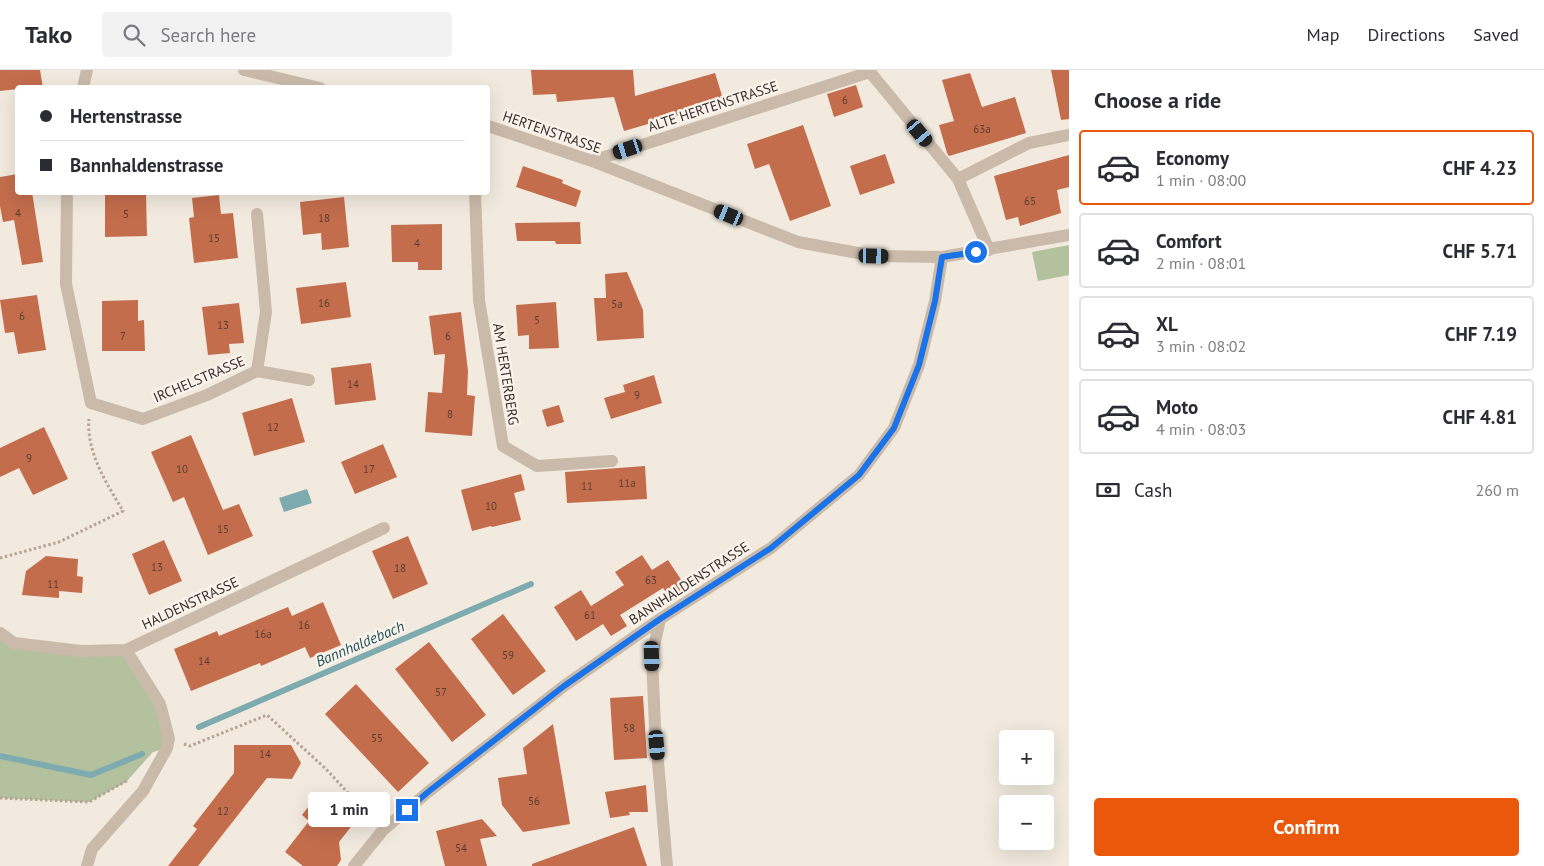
<!DOCTYPE html>
<html lang="en">
<head>
<meta charset="utf-8">
<style>
  body { margin:0; font-family:"PT Sans",sans-serif; background:#f2f2f3; color:#2b2b33; height:100vh; display:flex; flex-direction:column; font-size:19px; white-space:nowrap }
  * { box-sizing:border-box; margin:0 }
  p { font-size:16px; color:#7c7c81 }
  .icon { flex:none; width:28px; height:28px; fill:none; stroke:currentColor; stroke-width:2; stroke-linecap:round; stroke-linejoin:round }
  .map { position:relative; flex:1; overflow:hidden }
  .sheet { display:flex; flex-direction:column; background:#fff; width:475px }
  .sheet>* { flex:none }
  .guide { position:absolute; left:15px; top:15px; width:475px; height:110px; border-radius:5px; box-shadow:0 5px 20px #0002; display:grid; align-content:center; height:110px; padding:0 25px; background:#fff }
  .tools { position:absolute; left:999px; top:660px; display:grid; gap:10px }
  .tools a { display:grid; place-items:center; width:55px; height:55px; border-radius:5px; background:#fff; box-shadow:0 5px 20px #0002; font-size:25px }
  .end { position:absolute; width:22px; height:22px; margin:-11px; border:6px solid #1a73e8; background:#fff; box-shadow:0 0 0 2px #fff }
  .from { border-radius:50% }
  .bubble { position:absolute; height:35px; border-radius:5px; background:#fff; box-shadow:0 5px 20px #0002; font-size:16px; font-weight:800; line-height:35px; text-align:center }
  .car { position:absolute; width:15px; height:30px; margin:-15px -8px; border-radius:6px; box-shadow:0 0 4px 1px #0007; background:linear-gradient(#222 24%,#8ab4d8 0 40%,#222 0 76%,#8ab4d8 0 86%,#222 0) }
  .guide b { display:flex; align-items:center; gap:18px; height:48px; font-size:19px }
  .guide b+b { border-top:1px solid #e1e1e2 }
  .guide i { width:12px; height:12px; background:#2b2b33 }
  ul { padding:0; list-style:none }
  li { display:flex; align-items:center; gap:15px; height:75px; margin:0 10px 8px; padding:0 15px; border:2px solid #e1e1e2; border-radius:5px }
  li div { flex:1 }
  li b { display:block; font-size:19px }
  li em { font-style:normal; font-weight:800 }
  li.selected { border-color:#ea580c }
  li>.icon { width:45px; height:45px; stroke-width:1.5 }
  h2 { padding:0 25px; font-size:22px; line-height:60px }
  .pay { display:flex; align-items:center; gap:12px; height:55px; padding:0 25px; font-size:19px }
  .pay p { margin-inline-start:auto }
  .primary-button { display:flex; gap:10px; margin-top:auto; padding:10px 25px }
  .primary-button a { flex:1; height:58px; border-radius:5px; background:#ea580c; color:#fff; font-size:20px; font-weight:800; line-height:58px; text-align:center }
  header { display:flex; align-items:center; gap:30px; box-sizing:border-box; height:70px; padding:0 25px; background:#fff; border-bottom:1px solid #e1e1e2 }
  header strong { font-size:24px }
  nav { display:flex; gap:28px; margin-inline-start:auto; font-size:18px }
  .search { width:350px; height:45px; background:#f2f2f3; display:flex; align-items:center; gap:12px; box-sizing:border-box; padding:0 18px; border-radius:5px; color:#7c7c81; font-size:19px }
  main { display:flex; flex:1; min-height:0 }
  .map>svg:first-child { display:block }
</style>
</head>
<body>
<header>
<strong>Tako</strong>
<div class="search"><svg class="icon" aria-label="search" viewBox="0 0 24 24"><circle cx="10" cy="10" r="6"/><path d="M15 15l6 6"/></svg>Search here</div>
<nav><a>Map</a><a>Directions</a><a>Saved</a></nav>
</header>
<main>
<div class="map">
<svg width="1069" height="796" viewBox="0 0 1069 796">
  <rect width="100%" height="100%" fill="#f2eade"/>
  <path fill="#b4c19e" d="M1069,175V205L1038,211L1032,182Z
    M0,563L14,573L126,580L160,634L167,678L153,682L126,712L89,732L0,728Z"/>
  <path fill="#7eabaf" d="M307,419L312,433L284,442L279,428Z"/>
  <g fill="none" stroke-linecap="round" stroke-linejoin="round">
    <path stroke="#7eabaf" stroke-width="6" d="M199,657L531,514
      M0,686L91,705L142,684"/>
  </g>
  <path fill="#c36d4c" d="M0,0H40L43,18H18V19L0,21Z
    M531,0H633L635,26L715,3L724,32L624,61L614,27L557,32L556,24L533,25Z
    M1051,0H1069V49L1061,50Z
    M970,3L982,37L1015,27L1026,63L949,86L947,83L939,55L954,51L942,10Z
    M856,15L863,37L834,47L827,24Z
    M803,55L831,136L790,151L769,94L755,99L747,74Z
    M885,84L895,113L860,125L850,96Z
    M1069,85V117L1057,120L1061,143L1020,156L1018,147L1006,150L994,106Z
    M523,96L563,110L562,113L581,121L576,137L516,117Z
    M18,104V122H32L43,192L22,195L14,150L3,152L0,136V107Z
    M105,122H146L147,166L105,167Z
    M219,125L221,144L233,143L238,188L194,193L189,148L194,147L192,128Z
    M344,127L349,177L322,180L321,163L303,165L300,132Z
    M580,152L581,174H556L555,171H517L515,153Z
    M442,154V200H418V192H392L391,155Z
    M627,202L643,240L644,268L597,271L594,228H606L605,204Z
    M346,212L351,247L301,254L296,218Z
    M37,225L46,280L18,284L14,262L5,263L0,230Z
    M138,230V251L144,250L145,281H102V231Z
    M556,232L559,278L529,279V265L518,266L516,235Z
    M239,233L244,273L229,274L230,283L208,285L202,237Z
    M461,242L468,301L467,325L475,326L472,366L425,362L428,322L442,323L445,284L434,285L429,246Z
    M371,293L376,330L335,335L331,298Z
    M654,305L662,333L611,349L604,328L625,322L623,315Z
    M292,328L305,372L254,386L242,343Z
    M559,335L564,352L547,357L542,340Z
    M44,357L68,409L33,425L19,398L0,407V378Z
    M191,365L223,440L239,434L253,466L208,485L184,427L173,432L151,382Z
    M383,374L397,407L355,424L341,392Z
    M645,396L647,429L567,433L565,402Z
    M521,404L525,420L514,423L521,450L492,457L491,456L472,461L461,420Z
    M408,466L428,514L393,529L372,481Z
    M164,470L182,511L149,525L132,484Z
    M642,485L652,500L668,490L688,520L672,531L663,518L620,545L627,556L611,566L603,554L576,571L554,537L581,520L591,536L624,515L615,502Z
    M46,486L78,489L77,506L83,507L82,523L59,521V528L22,525L26,501Z
    M323,532L341,575L310,588L305,577L261,596L260,593L191,621L174,579L217,561L219,566L288,537L292,546Z
    M503,544L546,601L513,625L471,569Z
    M429,572L486,645L452,672L395,599Z
    M356,614L429,693L398,722L325,644Z
    M643,626L647,688L614,690L610,628Z
    M553,654L570,754L523,762L502,735L498,708L527,704L523,678Z
    M234,675H291L301,693L292,709L267,708L198,796H168L197,759L193,756L234,703Z
    M646,715L648,742H629L630,745L610,748L605,722Z
    M318,724L354,753L339,772L341,790L337,796H303L285,782L309,751L302,745Z
    M482,749L497,766L480,769L487,796H445L436,761Z
    M634,757L647,796H532V794Z"/>
  <g fill="none" stroke-linecap="round" stroke-linejoin="round">
    <path stroke="#b6a495" stroke-width="3" stroke-dasharray="2.5 2.5" stroke-linecap="butt" d="M0,488L59,472L123,441C107,414 86,382 89,349
      M184,674L190,676L267,645L326,699L371,748
      M0,728L89,732L128,710"/>
    <path stroke="#cabaaa" stroke-width="12" d="M244,0L320,18
      M870,2L958,109L989,180
      M83,18L87,0
      M488,56L592,91L798,172L874,186L942,187L1069,165
      M592,91L870,2V0
      M958,109L1029,73L1069,65
      M67,122L66,214L91,333L143,349L207,325L257,301L266,242L257,144
      M475,122L479,230L503,376L537,396L612,391
      M257,301L309,310
      M660,549L652,586L655,657L667,796
      M0,563L14,573L81,581L126,580L384,458
      M87,796L92,779L143,721L167,678L169,669L160,634L126,580
      M354,796L383,760L428,722L564,616L660,549L771,478L859,405L894,358L919,295L935,231L942,187"/>
  </g>
  <g fill="none" stroke-linecap="round" stroke-linejoin="round">
    <path stroke="#1a73e8" stroke-width="6" d="M407,740L428,722L564,616L660,549L771,478L859,405L894,358L919,295L935,231L942,187L976,182"/>
  </g>
  <g text-anchor="middle" stroke-width="5" stroke-linejoin="round" paint-order="stroke">
    <g font-size="11" fill="#5b3e32">
      <text x="845" y="34">6</text>
      <text x="982" y="63">63a</text>
      <text x="1030" y="135">65</text>
      <text x="18" y="147">4</text>
      <text x="126" y="148">5</text>
      <text x="324" y="152">18</text>
      <text x="214" y="172">15</text>
      <text x="417" y="177">4</text>
      <text x="324" y="237">16</text>
      <text x="617" y="238">5a</text>
      <text x="22" y="250">6</text>
      <text x="537" y="254">5</text>
      <text x="223" y="259">13</text>
      <text x="123" y="270">7</text>
      <text x="448" y="270">6</text>
      <text x="353" y="318">14</text>
      <text x="637" y="329">9</text>
      <text x="450" y="348">8</text>
      <text x="273" y="361">12</text>
      <text x="29" y="392">9</text>
      <text x="182" y="403">10</text>
      <text x="369" y="403">17</text>
      <text x="627" y="417">11a</text>
      <text x="587" y="420">11</text>
      <text x="491" y="440">10</text>
      <text x="223" y="463">15</text>
      <text x="157" y="501">13</text>
      <text x="400" y="502">18</text>
      <text x="651" y="514">63</text>
      <text x="53" y="518">11</text>
      <text x="590" y="549">61</text>
      <text x="304" y="559">16</text>
      <text x="263" y="568">16a</text>
      <text x="508" y="589">59</text>
      <text x="204" y="595">14</text>
      <text x="441" y="626">57</text>
      <text x="629" y="662">58</text>
      <text x="377" y="672">55</text>
      <text x="265" y="688">14</text>
      <text x="534" y="735">56</text>
      <text x="223" y="745">12</text>
      <text x="461" y="782">54</text>
    </g>
    <g font-size="14" fill="#382f2a" stroke="#faf3eb">
      <text transform="translate(713 36) rotate(-18)" y="5">ALTE HERTENSTRASSE</text>
      <text transform="translate(552 62) rotate(19)" y="5">HERTENSTRASSE</text>
      <text transform="translate(506 304) rotate(81)" y="5">AM HERTERBERG</text>
      <text transform="translate(199 309) rotate(-23)" y="5">IRCHELSTRASSE</text>
      <text transform="translate(689 513) rotate(-33)" y="5">BANNHALDENSTRASSE</text>
      <text transform="translate(190 533) rotate(-25)" y="5">HALDENSTRASSE</text>
    </g>
    <g font-size="15" font-style="italic" fill="#205359" stroke="#faf3eb">
      <text transform="translate(360 574) rotate(-23)" y="5">Bannhaldebach</text>
    </g>
  </g>
</svg>
<div class="tools">
<a>+</a>
<a>−</a>
</div>
<i class="end from" style="left:976px;top:182px"></i>
<i class="end" style="left:407px;top:740px"></i>
<div class="bubble" style="left:308px;top:722px;width:82px">1 min</div>
<i class="car" style="left:920px;top:63px;rotate:140deg"></i>
<i class="car" style="left:628px;top:79px;rotate:252deg"></i>
<i class="car" style="left:729px;top:145px;rotate:292deg"></i>
<i class="car" style="left:874px;top:186px;rotate:91deg"></i>
<i class="car" style="left:652px;top:586px;rotate:178deg"></i>
<i class="car" style="left:657px;top:675px;rotate:175deg"></i>
<div class="guide">
<b><i class="from"></i>Hertenstrasse</b>
<b><i></i>Bannhaldenstrasse</b>
</div>
</div>
<section class="sheet">
<h2>Choose a ride</h2>
<ul>
<li class="selected"><svg class="icon" aria-label="car" viewBox="0 0 24 24"><path d="M5 17H2v-5l4-1 3-4h7l3 4 3 1v5h-3M9 17h6M6 11h13"/><circle cx="7" cy="17" r="2"/><circle cx="17" cy="17" r="2"/></svg><div><b>Economy</b><p>1 min · 08:00</p></div><em>CHF 4.23</em></li>
<li><svg class="icon" aria-label="car" viewBox="0 0 24 24"><path d="M5 17H2v-5l4-1 3-4h7l3 4 3 1v5h-3M9 17h6M6 11h13"/><circle cx="7" cy="17" r="2"/><circle cx="17" cy="17" r="2"/></svg><div><b>Comfort</b><p>2 min · 08:01</p></div><em>CHF 5.71</em></li>
<li><svg class="icon" aria-label="car" viewBox="0 0 24 24"><path d="M5 17H2v-5l4-1 3-4h7l3 4 3 1v5h-3M9 17h6M6 11h13"/><circle cx="7" cy="17" r="2"/><circle cx="17" cy="17" r="2"/></svg><div><b>XL</b><p>3 min · 08:02</p></div><em>CHF 7.19</em></li>
<li><svg class="icon" aria-label="car" viewBox="0 0 24 24"><path d="M5 17H2v-5l4-1 3-4h7l3 4 3 1v5h-3M9 17h6M6 11h13"/><circle cx="7" cy="17" r="2"/><circle cx="17" cy="17" r="2"/></svg><div><b>Moto</b><p>4 min · 08:03</p></div><em>CHF 4.81</em></li>
</ul>
<div class="pay"><svg class="icon" aria-label="cash" viewBox="0 0 24 24"><path d="M3 7h18v10H3z"/><circle cx="12" cy="12" r="2"/></svg>Cash<p>260 m</p></div>
<div class="primary-button"><a>Confirm</a></div>
</section>
</main>
</body>
</html>
